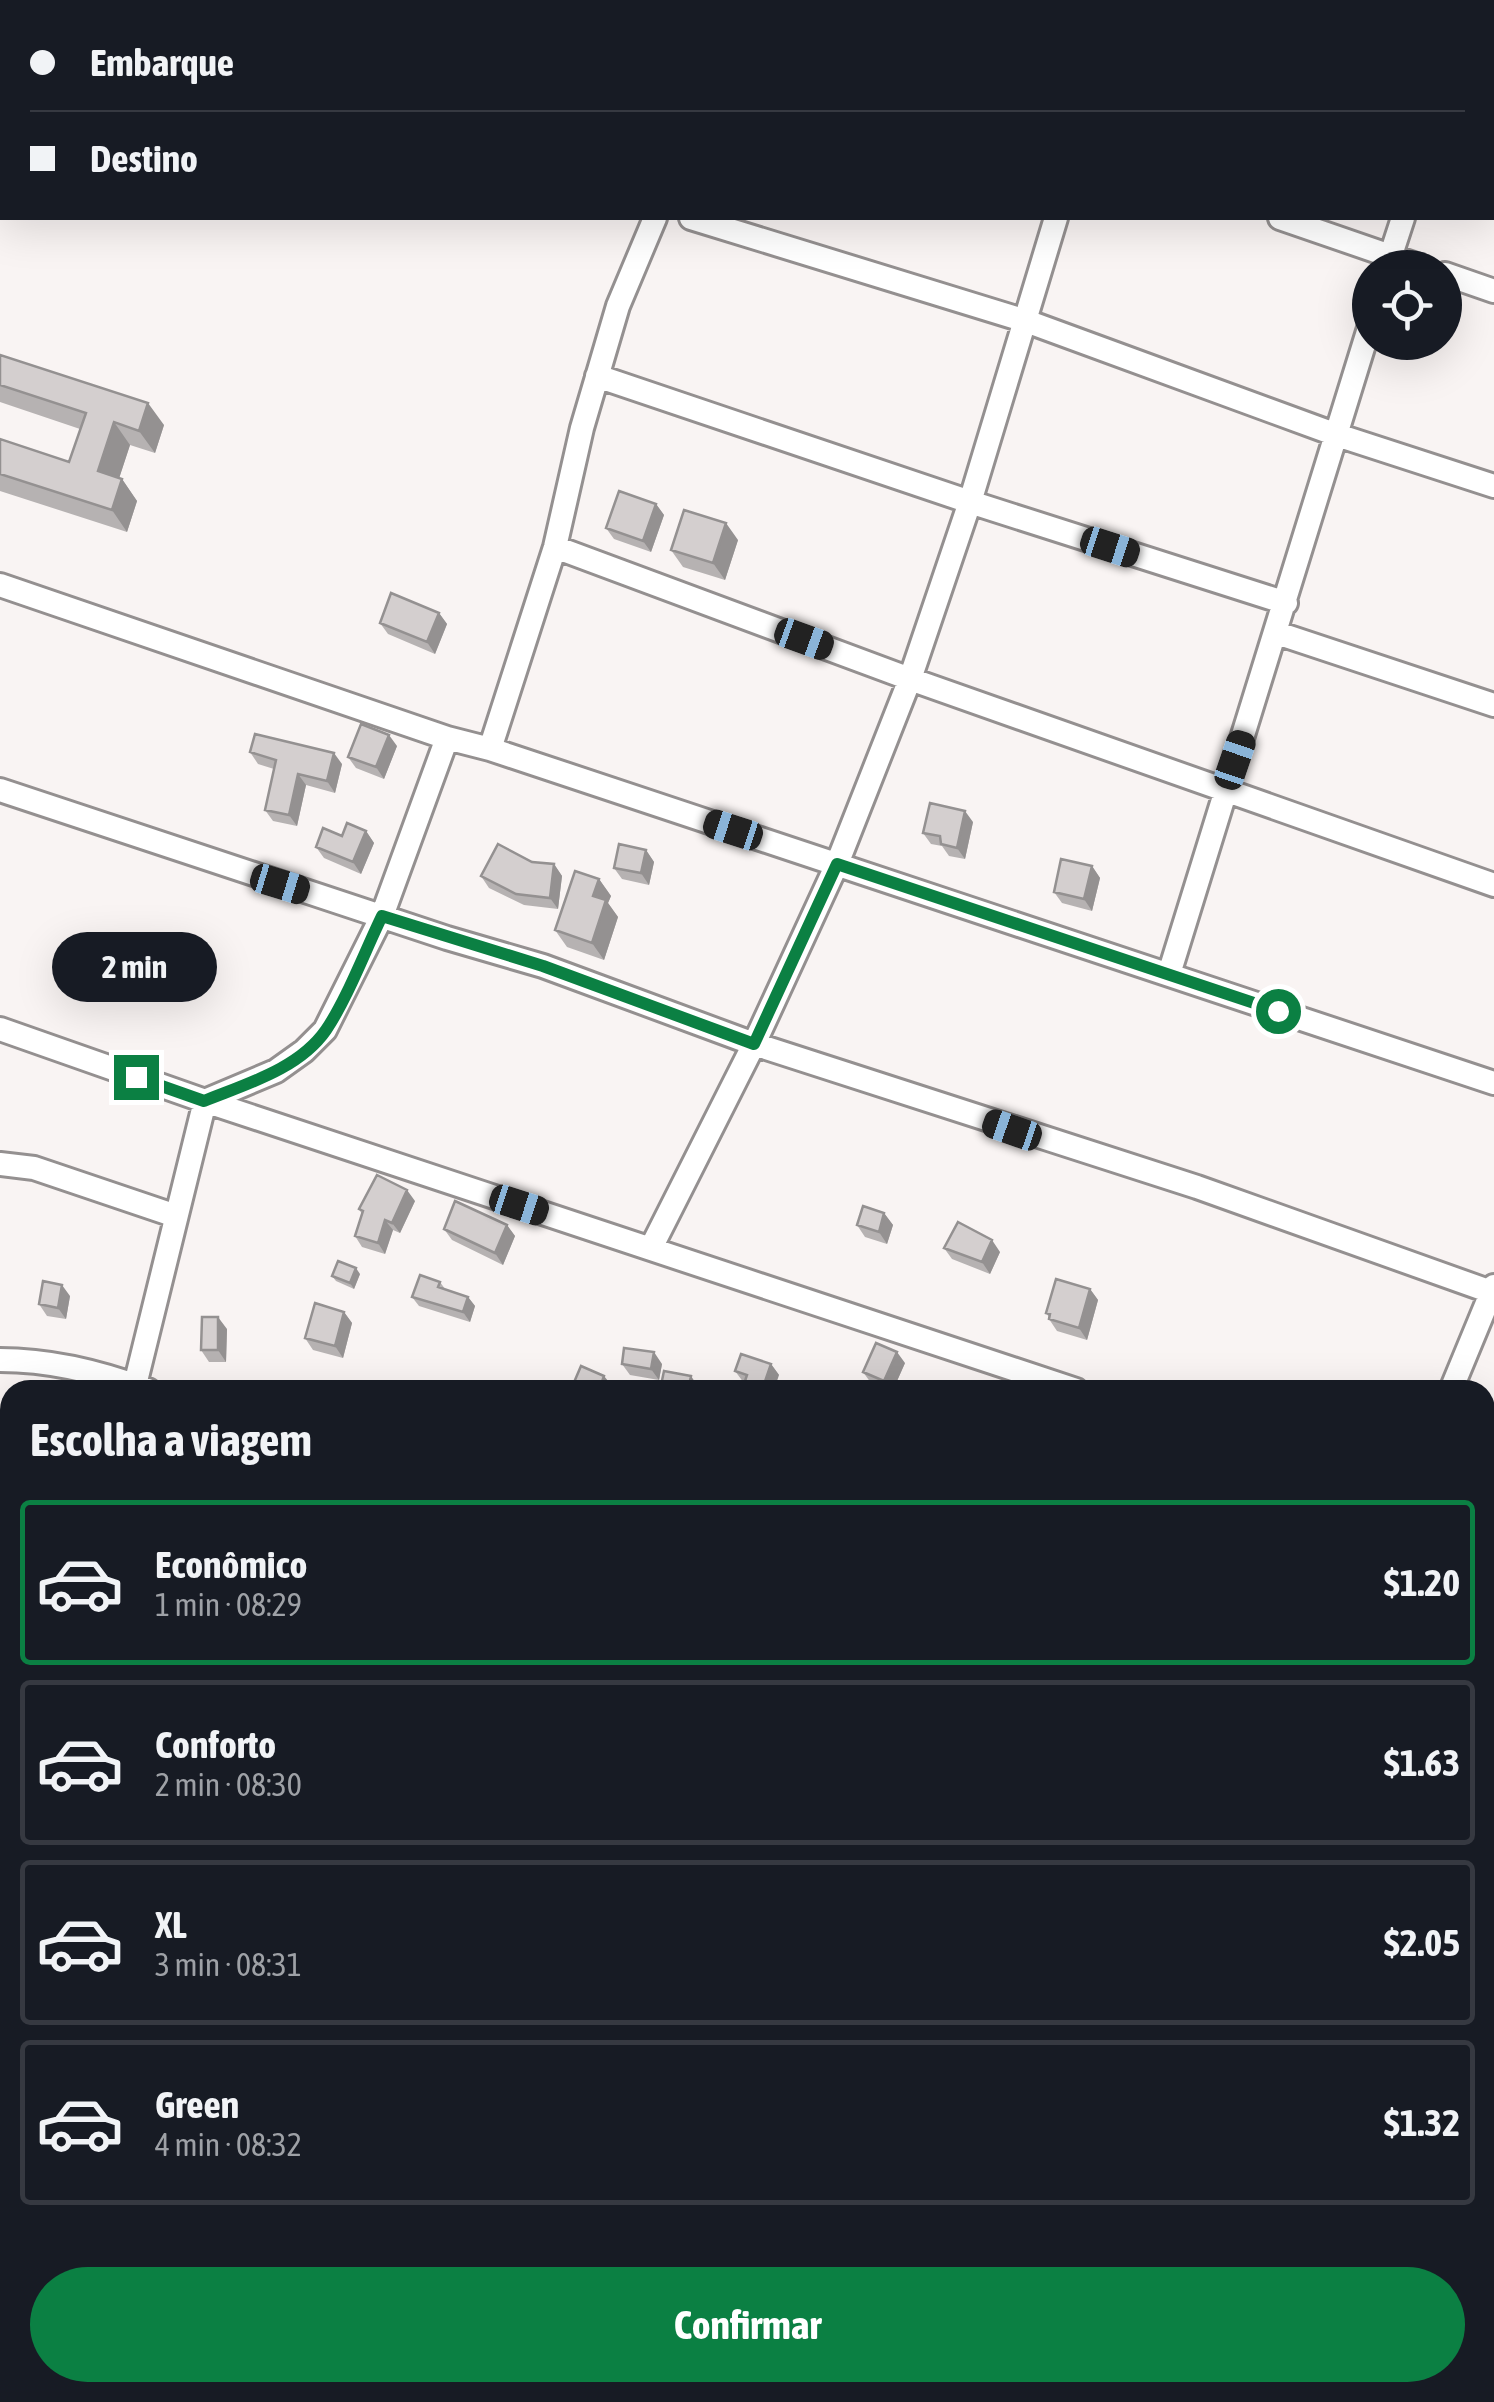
<!DOCTYPE html>
<html lang="pt">
<head>
<meta charset="utf-8">
<style>
  body { margin:0; font-family:"Asap Condensed",sans-serif; background:#20242c; color:#f1f3f6; height:100vh; display:flex; flex-direction:column; font-size:38px; white-space:nowrap }
  * { box-sizing:border-box; margin:0 }
  p { font-size:32px; color:#9ea1a6 }
  .icon { flex:none; width:55px; height:55px; fill:none; stroke:currentColor; stroke-width:2; stroke-linecap:round; stroke-linejoin:round }
  .map { position:relative; flex:1; overflow:hidden }
  .drawer { position:absolute; left:0px; top:1380px; width:1495px; height:1022px; display:flex; flex-direction:column; background:#171b24; border-radius:30px 30px 0 0; box-shadow:0 10px 40px #0002 }
  .drawer>* { flex:none }
  .guide { position:absolute; left:0px; top:0px; width:1495px; height:220px; box-shadow:0 10px 40px #0002; display:grid; align-content:center; height:220px; padding:0 30px; background:#171b24 }
  .controls { position:absolute; left:1352px; top:250px; display:grid; gap:20px }
  .controls a { display:grid; place-items:center; width:110px; height:110px; border-radius:50%; background:#171b24; box-shadow:0 10px 40px #0002; font-size:50px }
  .end { position:absolute; width:45px; height:45px; margin:-22px; border:12px solid #0b8043; background:#fff; box-shadow:0 0 0 5px #fff }
  .from { border-radius:50% }
  .bubble { position:absolute; height:70px; border-radius:35px; background:#171b24; box-shadow:0 10px 40px #0002; font-size:32px; font-weight:700; line-height:70px; text-align:center }
  .car { position:absolute; width:30px; height:60px; margin:-30px -15px; border-radius:12px; box-shadow:0 0 8px 2px #0007; background:linear-gradient(#222 24%,#8ab4d8 0 40%,#222 0 76%,#8ab4d8 0 86%,#222 0) }
  .guide b { display:flex; align-items:center; gap:35px; height:95px; font-size:38px }
  .guide b+b { border-top:2px solid #363941 }
  .guide i { width:25px; height:25px; background:#f1f3f6 }
  ul { padding:0; list-style:none }
  li { display:flex; align-items:center; gap:30px; height:165px; margin:0 20px 15px; padding:0 10px; border:5px solid #363941; border-radius:10px }
  li div { flex:1 }
  li b { display:block; font-size:38px }
  li em { font-style:normal; font-weight:700 }
  li.on { border-color:#0b8043 }
  li>.icon { width:90px; height:90px; stroke-width:1.5 }
  h2 { padding:0 30px; font-size:45px; line-height:120px }
  .button { display:flex; gap:20px; margin-top:auto; padding:20px 30px }
  .button a { flex:1; height:115px; border-radius:60px; background:#0b8043; color:#fff; font-size:40px; font-weight:700; line-height:115px; text-align:center }
  .map>svg:first-child { display:block }
</style>
</head>
<body>
<div class="map">
<svg width="1494" height="2402" viewBox="0 0 1494 2402">
  <rect width="100%" height="100%" fill="#f9f4f3"/>
  <g fill="none" stroke-linecap="round" stroke-linejoin="round">
    <defs>
      <path id="street" d="M1216,0L1223,2
        M30,2L31,0
        M736,2L737,0
        M1118,2L1119,0
        M1471,2V0
        M0,60L2,56
        M1492,93H1494
        M691,218L1026,321L1337,435L1494,486
        M1280,218L1425,268
        M1387,267L1403,218
        M1445,274L1494,291
        M597,376L970,502L1286,603
        M555,547L910,679L1494,885
        M0,585L447,738L490,749L1494,1083
        M1277,633L1494,705
        M490,749L555,547L582,428L618,306L655,218
        M0,790L447,938L543,966L754,1044L1197,1187L1494,1293
        M1169,974L1370,325
        M0,1029L205,1101L1076,1390
        M0,1164L34,1168L176,1216
        M651,1248L754,1044L837,864L910,679L970,502L1056,218
        M0,1360C51,1360 100,1372 148,1390
        M135,1385L205,1101L276,1071L304,1051L325,1030L382,916L447,738
        M1451,1390L1494,1286
        M1485,1525L1494,1529
        M1485,1814L1494,1815
        M0,1981L10,1985
        M1485,2025L1494,2026
        M0,2077L10,2058
        M1485,2237L1494,2238
        M582,2392L610,2402
        M164,2402L165,2392
        M539,2402L542,2392
        M1098,2402L1102,2392
        M1489,2402L1494,2344"/>
    </defs>
    <use href="#street" stroke="#949090" stroke-width="28"/>
    <use href="#street" stroke="#fff" stroke-width="22"/>
  </g>
  <path fill="#b6b2b2" d="M0,355L164,425L155,453L130,445L119,478L122,479L137,501L127,532L0,491V439L69,462L80,429L0,402Z
    M656,504L664,515L651,552L614,539L606,528Z
    M738,540L725,580L683,567L671,550Z
    M439,613L447,624L435,654L388,634L380,623Z
    M397,746L384,779L356,768L348,757Z
    M250,752L342,764L335,793L306,785L297,826L273,821L265,810L274,769L258,764Z
    M973,822L965,859L949,856L942,846L931,844L923,833Z
    M366,831L374,843L361,874L324,858L316,847Z
    M646,850L654,862L649,885L622,879L614,868Z
    M554,864L562,876L558,909L524,905L489,888L481,876Z
    M1092,866L1100,878L1092,911L1062,903L1054,892Z
    M599,879L611,896L608,903L618,917L604,960L567,947L555,930Z
    M415,1201L400,1233L393,1230L385,1254L362,1247L355,1236L362,1214L359,1209Z
    M884,1213L893,1225L887,1244L865,1237L857,1225Z
    M507,1225L515,1236L503,1265L452,1240L444,1229Z
    M944,1248L1000,1252L990,1274L952,1259Z
    M360,1274L354,1289L336,1281L332,1276Z
    M440,1282L445,1289L468,1297L475,1306L470,1322L419,1306L412,1297Z
    M1090,1289L1098,1300L1087,1340L1057,1331L1049,1319V1317L1046,1313Z
    M70,1296L66,1319L47,1316L39,1304Z
    M344,1312L352,1323L343,1358L313,1350L305,1338Z
    M227,1329L226,1362H209L201,1350Z
    M905,1363L893,1390H887L871,1383L863,1372Z
    M622,1364H662L659,1380L630,1375Z
    M771,1364L779,1375L744,1383L735,1371Z
    M1485,1587L1494,1623L1488,1621L1485,1628Z
    M0,1896L10,1901V1937L0,1932Z
    M10,2129V2169L0,2165V2133Z"/>
  <path fill="#949191" d="M198,0H213L215,2H197Z
    M148,403L164,425L155,453L139,431Z
    M114,422L130,445L114,494L98,471Z
    M122,479L137,501L127,532L112,510Z
    M656,504L664,515L651,552L643,541Z
    M726,523L738,540L725,580L713,563Z
    M439,613L447,624L435,654L427,642Z
    M389,735L397,746L384,779L376,767Z
    M334,753L342,764L335,793L327,781Z
    M298,774L306,785L297,826L289,815Z
    M965,811L973,822L965,859L957,848Z
    M366,831L374,843L361,874L353,862Z
    M646,850L654,862L649,885L641,873Z
    M554,864L562,876L558,909L550,898Z
    M1092,866L1100,878L1092,911L1084,899Z
    M599,879L611,896L608,903L618,917L604,960L592,943L593,896Z
    M407,1190L415,1201L400,1233L392,1223Z
    M884,1213L893,1225L887,1244L879,1232Z
    M385,1220L393,1230L385,1254L378,1243Z
    M507,1225L515,1236L503,1265L495,1253Z
    M992,1240L1000,1252L990,1274L982,1262Z
    M356,1268L360,1274L354,1289L350,1283Z
    M62,1285L70,1296L66,1319L58,1308Z
    M1090,1289L1098,1300L1087,1340L1079,1328Z
    M468,1297L475,1306L470,1322L463,1312Z
    M344,1312L352,1323L343,1358L335,1346Z
    M218,1317L227,1329L226,1362L218,1350Z
    M654,1352L662,1364L659,1380L651,1369Z
    M897,1352L905,1363L893,1390H891L884,1381Z
    M771,1364L779,1375L774,1390H762Z
    M604,1376L613,1387L611,1390H599Z
    M691,1376L699,1388V1390H688Z
    M1494,1590V1623L1485,1612Z
    M1485,2100L1489,2106L1488,2128L1485,2123Z"/>
  <path fill="#d4cfcf" stroke="#949191" stroke-width="2.5" d="M50,0H198L197,2H49Z
    M0,355L148,403L139,431L114,422L98,471L122,479L112,510L0,474V439L69,462L86,413L0,385Z
    M619,491L656,504L643,541L606,528Z
    M684,510L726,523L713,563L671,550Z
    M391,593L439,613L427,642L380,623Z
    M361,724L389,735L376,767L348,757Z
    M255,734L334,753L327,781L298,774L289,815L265,810L276,760L250,752Z
    M930,803L965,811L957,848L941,844L940,836L923,833Z
    M347,823L366,831L353,862L316,847L323,828L342,836Z
    M498,844L532,862L554,864L550,898L516,894L481,876Z
    M619,844L646,850L641,873L614,868Z
    M1061,859L1092,866L1084,899L1054,892Z
    M575,871L599,879L593,896L606,900L592,943L555,930Z
    M377,1175L407,1190L392,1223L385,1220L378,1243L355,1236L363,1211L359,1209Z
    M455,1201L507,1225L495,1253L444,1229Z
    M863,1206L884,1213L879,1232L857,1225Z
    M958,1222L992,1240L982,1262L944,1248Z
    M338,1261L356,1268L350,1283L332,1276Z
    M420,1275L440,1282L438,1287L468,1297L463,1312L412,1297Z
    M1056,1279L1090,1289L1079,1328L1049,1319L1050,1314L1046,1313Z
    M43,1281L62,1285L58,1308L39,1304Z
    M315,1303L344,1312L335,1346L305,1338Z
    M202,1317H218V1350H201Z
    M876,1343L897,1352L884,1381L863,1372Z
    M624,1348L654,1352L651,1369L622,1364Z
    M741,1354L771,1364L762,1390H742L747,1375L735,1371Z
    M581,1366L604,1376L599,1390H580L572,1387Z
    M664,1371L691,1376L688,1390H660Z
    M932,1382L961,1390H930Z
    M1485,1587L1494,1590L1485,1612Z
    M10,1798V1811L4,1807Z
    M0,1896L10,1901V1930L0,1924Z
    M3,2126L10,2129V2160L0,2157V2133Z"/>
  <g fill="none" stroke-linecap="round" stroke-linejoin="round">
    <path stroke="#0b8043" stroke-width="12" d="M136,1077L204,1101C246,1084 299,1069 326,1030C347,999 365,951 382,916L543,966L754,1044L837,864L1278,1011"/>
  </g>
</svg>
<div class="controls">
<a><svg class="icon" aria-label="locate" viewBox="0 0 24 24"><circle cx="12" cy="12" r="6"/><path d="M12 2v4M12 18v4M2 12h4M18 12h4"/></svg></a>
</div>
<i class="end from" style="left:1278px;top:1011px"></i>
<i class="end" style="left:136px;top:1077px"></i>
<div class="bubble" style="left:52px;top:932px;width:165px">2 min</div>
<i class="car" style="left:1110px;top:547px;rotate:108deg"></i>
<i class="car" style="left:804px;top:639px;rotate:110deg"></i>
<i class="car" style="left:1235px;top:760px;rotate:19deg"></i>
<i class="car" style="left:733px;top:830px;rotate:288deg"></i>
<i class="car" style="left:280px;top:884px;rotate:107deg"></i>
<i class="car" style="left:1012px;top:1130px;rotate:289deg"></i>
<i class="car" style="left:519px;top:1205px;rotate:108deg"></i>
<div class="guide">
<b><i class="from"></i>Embarque</b>
<b><i></i>Destino</b>
</div>
<section class="drawer">
<h2>Escolha a viagem</h2>
<ul>
<li class="on"><svg class="icon" aria-label="car" viewBox="0 0 24 24"><path d="M5 17H2v-5l4-1 3-4h7l3 4 3 1v5h-3M9 17h6M6 11h13"/><circle cx="7" cy="17" r="2"/><circle cx="17" cy="17" r="2"/></svg><div><b>Econômico</b><p>1 min · 08:29</p></div><em>$1.20</em></li>
<li><svg class="icon" aria-label="car" viewBox="0 0 24 24"><path d="M5 17H2v-5l4-1 3-4h7l3 4 3 1v5h-3M9 17h6M6 11h13"/><circle cx="7" cy="17" r="2"/><circle cx="17" cy="17" r="2"/></svg><div><b>Conforto</b><p>2 min · 08:30</p></div><em>$1.63</em></li>
<li><svg class="icon" aria-label="car" viewBox="0 0 24 24"><path d="M5 17H2v-5l4-1 3-4h7l3 4 3 1v5h-3M9 17h6M6 11h13"/><circle cx="7" cy="17" r="2"/><circle cx="17" cy="17" r="2"/></svg><div><b>XL</b><p>3 min · 08:31</p></div><em>$2.05</em></li>
<li><svg class="icon" aria-label="car" viewBox="0 0 24 24"><path d="M5 17H2v-5l4-1 3-4h7l3 4 3 1v5h-3M9 17h6M6 11h13"/><circle cx="7" cy="17" r="2"/><circle cx="17" cy="17" r="2"/></svg><div><b>Green</b><p>4 min · 08:32</p></div><em>$1.32</em></li>
</ul>
<div class="button"><a>Confirmar</a></div>
</section>
</div>
</body>
</html>
